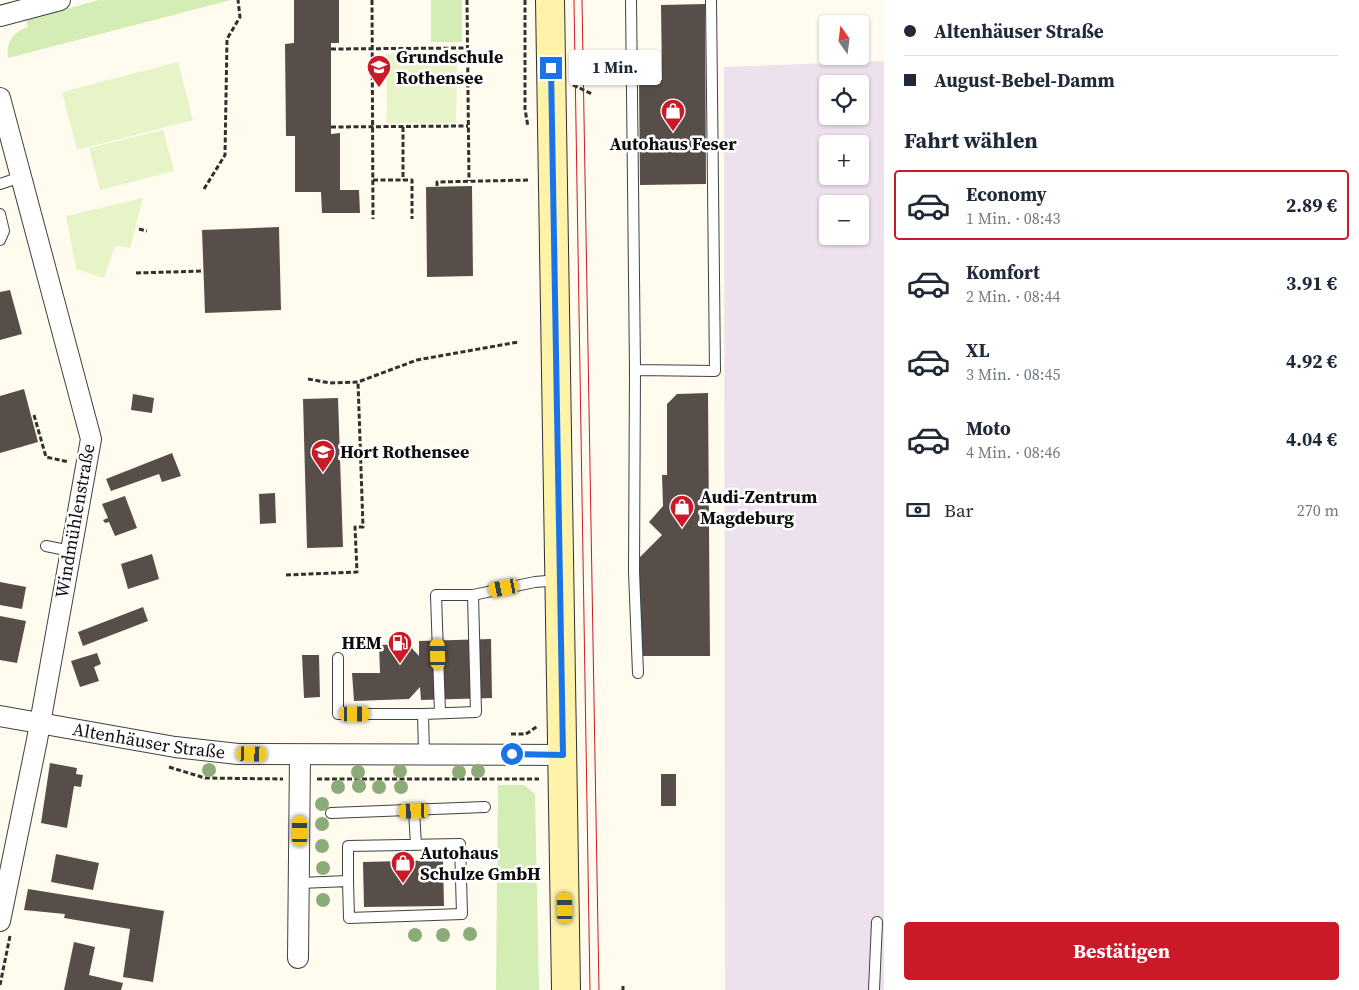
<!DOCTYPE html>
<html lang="de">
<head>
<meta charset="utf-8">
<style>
  body { margin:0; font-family:"Source Serif 4",serif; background:#f2f2f3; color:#1f2937; height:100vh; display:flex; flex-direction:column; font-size:19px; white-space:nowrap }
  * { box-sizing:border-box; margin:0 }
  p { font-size:16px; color:#747a83 }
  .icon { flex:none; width:28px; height:28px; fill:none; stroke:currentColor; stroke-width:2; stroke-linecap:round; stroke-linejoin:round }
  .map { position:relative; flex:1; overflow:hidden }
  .side { display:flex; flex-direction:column; background:#fff; width:475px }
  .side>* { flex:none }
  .top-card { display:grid; align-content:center; height:110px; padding:0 20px; background:#fff }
  .needle { width:32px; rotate:346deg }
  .fabs { position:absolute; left:819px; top:15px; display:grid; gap:10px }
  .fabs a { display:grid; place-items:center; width:50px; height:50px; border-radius:5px; background:#fff; box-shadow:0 1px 4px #0004; font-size:25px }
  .end { position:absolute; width:22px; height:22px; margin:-11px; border:6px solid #1a73e8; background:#fff; box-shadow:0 0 0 2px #fff }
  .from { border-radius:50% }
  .bubble { position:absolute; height:35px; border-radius:5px; background:#fff; box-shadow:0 1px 4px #0004; font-size:16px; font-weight:700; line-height:35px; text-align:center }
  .car { position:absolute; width:15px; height:30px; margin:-15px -8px; border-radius:6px; box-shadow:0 0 4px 1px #0007; background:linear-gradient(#f5c518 24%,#345 0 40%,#f5c518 0 76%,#345 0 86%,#f5c518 0) }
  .top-card b { display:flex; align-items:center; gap:18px; height:48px; font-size:19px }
  .top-card b+b { border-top:1px solid #e0e1e3 }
  .top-card i { width:12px; height:12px; background:#1f2937 }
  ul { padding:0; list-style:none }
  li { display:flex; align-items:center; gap:15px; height:70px; margin:0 10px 8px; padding:0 10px; border:2px solid transparent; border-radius:5px }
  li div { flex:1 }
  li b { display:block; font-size:19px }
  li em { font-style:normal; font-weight:700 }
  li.current { border-color:#cb1927 }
  li>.icon { width:45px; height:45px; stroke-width:1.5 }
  h2 { padding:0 20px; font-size:22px; line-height:60px }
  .pay { display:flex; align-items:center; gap:12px; height:55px; padding:0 20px; font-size:19px }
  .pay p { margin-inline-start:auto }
  .action { display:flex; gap:10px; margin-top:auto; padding:10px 20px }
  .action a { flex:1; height:58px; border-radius:5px; background:#cb1927; color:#fff; font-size:20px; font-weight:700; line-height:58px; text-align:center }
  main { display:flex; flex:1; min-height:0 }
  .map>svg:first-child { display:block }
</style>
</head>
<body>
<main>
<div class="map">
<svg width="884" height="990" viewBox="0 0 884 990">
  <rect width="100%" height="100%" fill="#fffbee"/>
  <path fill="#ece1ed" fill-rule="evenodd" d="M884,61V990H725L724,67ZM828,84H860V116H828ZM828,144H860V176H828ZM828,204H860V236H828Z"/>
  <path fill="#d4edb4" d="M99,0H231L8,58C6,43 12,32 28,27L26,20Z
    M431,0H462V42H431Z
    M498,785H524L535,794L539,990H496Z"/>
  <path fill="#e6f4c7" d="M386,54H457L456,123H387Z
    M178,62L193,120L77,150L62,92Z
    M163,130L174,171L100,190L89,148Z
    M143,198L130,248L115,246L104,278L76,269L66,216Z"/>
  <path fill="#574e49" d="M294,0H339V43H331V134L340,133V190H359L360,213H322L321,192H295V136H286L285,44L294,43Z
    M705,4L706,184L640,185L639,80H662L661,5Z
    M472,186L473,276L427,277L426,187Z
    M279,227L281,310L205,313L202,230Z
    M10,290L22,334L0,340V292Z
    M24,389L38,442L0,453V396Z
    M708,393L710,656H641L639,558L662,535L649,522L663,506L662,475H667V404L677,394Z
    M133,394L154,398L152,413L131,410Z
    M338,398L343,547L307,548L303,399Z
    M172,453L181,476L162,482L159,474L111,491L106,479Z
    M275,493L276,523L260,524L259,494Z
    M125,496L137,528L115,536L109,522L105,523L103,520L108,518L102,504Z
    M152,554L159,579L128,589L121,564Z
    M0,582L26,587L22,609L0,605Z
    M143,607L148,621L83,646L78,632Z
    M0,616L26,621L17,663L0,660Z
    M491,639L492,698L421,700L420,687L409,699L354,701L352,673H380L379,645L408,644L419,656V641Z
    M97,653L101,664L94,667L99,681L80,687L71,661Z
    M302,655H319L320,697L304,698Z
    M50,763L77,768L76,774L83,775L81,787L74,786L67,828L41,823Z
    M661,774H676V806H661Z
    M56,854L99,863L93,890L51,882Z
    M443,860L444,906L364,907L363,862Z
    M28,889L164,911L153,982L123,977L130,929L64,918L65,914L24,910Z
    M74,942L95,947L89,975L123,983L121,990H64Z"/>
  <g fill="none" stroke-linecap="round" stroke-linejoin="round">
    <defs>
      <path id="service" d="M631,0L635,370L634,572L638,673
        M0,184L21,177
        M0,214L4,231L0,240
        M635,370L715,371L711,0
        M46,546L71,551
        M338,658V714H423
        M440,713L436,595H473
        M424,754L423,714L476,712L473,595L535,582L559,580
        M414,811L416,845
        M331,813L485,807
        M300,883L348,881L349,918L462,914L460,844L348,846V881
        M874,990L877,922"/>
      <g id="minor">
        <path d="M0,16L60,0"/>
        <path d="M0,98L91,439L37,740L0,921"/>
        <path id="s1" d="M0,716L175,747L238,754L563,755"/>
        <path d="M298,958L300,755"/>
      </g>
      <path id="secondary" d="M550,0L566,990"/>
    </defs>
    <use href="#service" stroke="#414141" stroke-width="12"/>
    <use href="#minor" stroke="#414141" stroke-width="22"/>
    <use href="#secondary" stroke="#303030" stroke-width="30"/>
    <path stroke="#303030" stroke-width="3" stroke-dasharray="5 2.5" stroke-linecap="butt" d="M372,0L373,219
      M467,0L469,181
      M525,0V109L528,127
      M331,49L467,48
      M573,85L592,94
      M331,127L468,126
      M403,127V180
      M373,180H412V219
      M437,186V182L530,180
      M204,189L225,155L227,39L240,17L238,0
      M139,229L147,231
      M136,273L203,271
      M308,379L330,383L358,382L417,360L518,342
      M34,415L46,457L69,462
      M286,575L357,572L355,527H363L358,382
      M511,734H526L538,726
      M169,767L205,778L283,779
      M317,779H539
      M0,985L10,936
      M623,986V990"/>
    <use href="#service" stroke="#fff" stroke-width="10"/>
    <use href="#minor" stroke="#fff" stroke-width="20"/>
    <use href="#secondary" stroke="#fff3a9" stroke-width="28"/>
    <path stroke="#cb1927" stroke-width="1" d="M574,0L590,990
      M582,0L599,990"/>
  </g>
  <g fill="#8bac78">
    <circle cx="209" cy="770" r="7"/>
    <circle cx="400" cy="771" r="7"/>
    <circle cx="478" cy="771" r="7"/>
    <circle cx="358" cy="772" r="7"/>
    <circle cx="459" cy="772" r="7"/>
    <circle cx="359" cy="786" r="7"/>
    <circle cx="338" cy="787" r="7"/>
    <circle cx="379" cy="787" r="7"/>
    <circle cx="401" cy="787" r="7"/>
    <circle cx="322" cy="804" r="7"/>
    <circle cx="322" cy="824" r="7"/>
    <circle cx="322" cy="846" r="7"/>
    <circle cx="323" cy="868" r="7"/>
    <circle cx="323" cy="900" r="7"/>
    <circle cx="470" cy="934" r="7"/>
    <circle cx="415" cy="935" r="7"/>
    <circle cx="443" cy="935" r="7"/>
  </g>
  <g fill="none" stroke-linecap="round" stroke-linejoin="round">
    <path stroke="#1a73e8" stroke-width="6" d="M512,754L563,755L551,68"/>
  </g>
  <defs>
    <symbol id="school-pin" viewBox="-11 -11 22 30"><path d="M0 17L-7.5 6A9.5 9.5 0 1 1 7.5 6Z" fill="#cb1927" stroke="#fff"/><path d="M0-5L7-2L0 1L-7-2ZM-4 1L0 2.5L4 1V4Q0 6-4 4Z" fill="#fff"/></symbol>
    <symbol id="shop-pin" viewBox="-11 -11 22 30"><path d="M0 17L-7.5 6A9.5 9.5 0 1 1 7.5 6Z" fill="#cb1927" stroke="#fff"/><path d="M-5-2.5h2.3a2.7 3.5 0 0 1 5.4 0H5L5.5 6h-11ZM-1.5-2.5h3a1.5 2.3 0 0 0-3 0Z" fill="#fff"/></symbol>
    <symbol id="fuel-pin" viewBox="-11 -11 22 30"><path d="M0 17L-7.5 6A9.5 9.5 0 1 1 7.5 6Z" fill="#cb1927" stroke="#fff"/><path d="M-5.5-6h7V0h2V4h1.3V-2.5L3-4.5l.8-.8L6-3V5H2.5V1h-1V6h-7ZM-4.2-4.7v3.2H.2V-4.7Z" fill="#fff"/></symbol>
  </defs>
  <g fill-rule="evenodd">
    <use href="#school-pin" x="365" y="53" width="28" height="38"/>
    <use href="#shop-pin" x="659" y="97" width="28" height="38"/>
    <use href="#school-pin" x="309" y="438" width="28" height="38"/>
    <use href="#shop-pin" x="668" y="493" width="28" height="38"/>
    <use href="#fuel-pin" x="386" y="629" width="28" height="38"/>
    <use href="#shop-pin" x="389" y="849" width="28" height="38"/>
  </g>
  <g text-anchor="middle" stroke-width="5" stroke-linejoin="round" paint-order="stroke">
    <g font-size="18" font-weight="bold" fill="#0e0e0e" stroke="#fff" text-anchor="start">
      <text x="396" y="63">Grundschule<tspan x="396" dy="21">Rothensee</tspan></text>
      <text x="673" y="150" text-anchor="middle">Autohaus Feser</text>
      <text x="340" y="458">Hort Rothensee</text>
      <text x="700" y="503">Audi-Zentrum<tspan x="700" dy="21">Magdeburg</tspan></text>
      <text x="382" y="649" text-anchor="end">HEM</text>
      <text x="420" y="859">Autohaus<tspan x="420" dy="21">Schulze GmbH</tspan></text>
    </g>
    <g font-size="18" fill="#0e0e0e" stroke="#fff">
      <text transform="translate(75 521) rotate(-80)" y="6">Windmühlenstraße</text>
      <text dy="6" stroke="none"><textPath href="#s1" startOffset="151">Altenhäuser Straße</textPath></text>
    </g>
  </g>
</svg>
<div class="fabs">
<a><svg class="needle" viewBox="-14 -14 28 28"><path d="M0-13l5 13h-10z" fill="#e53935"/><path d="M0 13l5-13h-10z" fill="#747a83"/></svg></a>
<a><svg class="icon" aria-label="locate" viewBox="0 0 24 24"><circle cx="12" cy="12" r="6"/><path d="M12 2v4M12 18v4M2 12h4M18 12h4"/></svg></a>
<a>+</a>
<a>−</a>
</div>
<i class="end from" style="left:512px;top:754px"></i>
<i class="end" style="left:551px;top:68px"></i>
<div class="bubble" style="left:569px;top:50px;width:92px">1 Min.</div>
<i class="car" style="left:504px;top:588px;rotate:259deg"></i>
<i class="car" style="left:438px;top:654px;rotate:358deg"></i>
<i class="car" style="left:355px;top:714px;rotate:90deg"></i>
<i class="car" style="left:252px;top:754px;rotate:92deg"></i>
<i class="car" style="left:414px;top:811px;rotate:268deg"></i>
<i class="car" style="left:300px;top:831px;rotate:0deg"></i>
<i class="car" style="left:565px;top:908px;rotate:359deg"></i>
</div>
<section class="side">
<div class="top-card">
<b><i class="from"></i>Altenhäuser Straße</b>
<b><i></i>August-Bebel-Damm</b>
</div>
<h2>Fahrt wählen</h2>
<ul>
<li class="current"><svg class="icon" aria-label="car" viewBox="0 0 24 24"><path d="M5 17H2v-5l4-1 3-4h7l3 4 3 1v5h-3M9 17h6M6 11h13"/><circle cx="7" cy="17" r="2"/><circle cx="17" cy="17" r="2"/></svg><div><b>Economy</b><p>1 Min. · 08:43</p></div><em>2.89 €</em></li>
<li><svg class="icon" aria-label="car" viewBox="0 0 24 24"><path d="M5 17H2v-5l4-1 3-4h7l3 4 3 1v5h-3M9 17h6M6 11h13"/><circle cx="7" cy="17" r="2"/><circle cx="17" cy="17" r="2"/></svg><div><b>Komfort</b><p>2 Min. · 08:44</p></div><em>3.91 €</em></li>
<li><svg class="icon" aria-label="car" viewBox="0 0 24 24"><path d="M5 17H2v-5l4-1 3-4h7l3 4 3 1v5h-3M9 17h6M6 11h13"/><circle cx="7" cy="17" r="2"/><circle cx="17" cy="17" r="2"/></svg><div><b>XL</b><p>3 Min. · 08:45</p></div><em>4.92 €</em></li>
<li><svg class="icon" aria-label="car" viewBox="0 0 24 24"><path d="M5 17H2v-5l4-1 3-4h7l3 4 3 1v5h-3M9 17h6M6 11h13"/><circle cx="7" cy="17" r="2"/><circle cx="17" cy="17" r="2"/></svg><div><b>Moto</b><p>4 Min. · 08:46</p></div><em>4.04 €</em></li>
</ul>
<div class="pay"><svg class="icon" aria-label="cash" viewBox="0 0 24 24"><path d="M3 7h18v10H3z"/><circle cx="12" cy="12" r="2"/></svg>Bar<p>270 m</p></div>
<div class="action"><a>Bestätigen</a></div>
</section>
</main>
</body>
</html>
